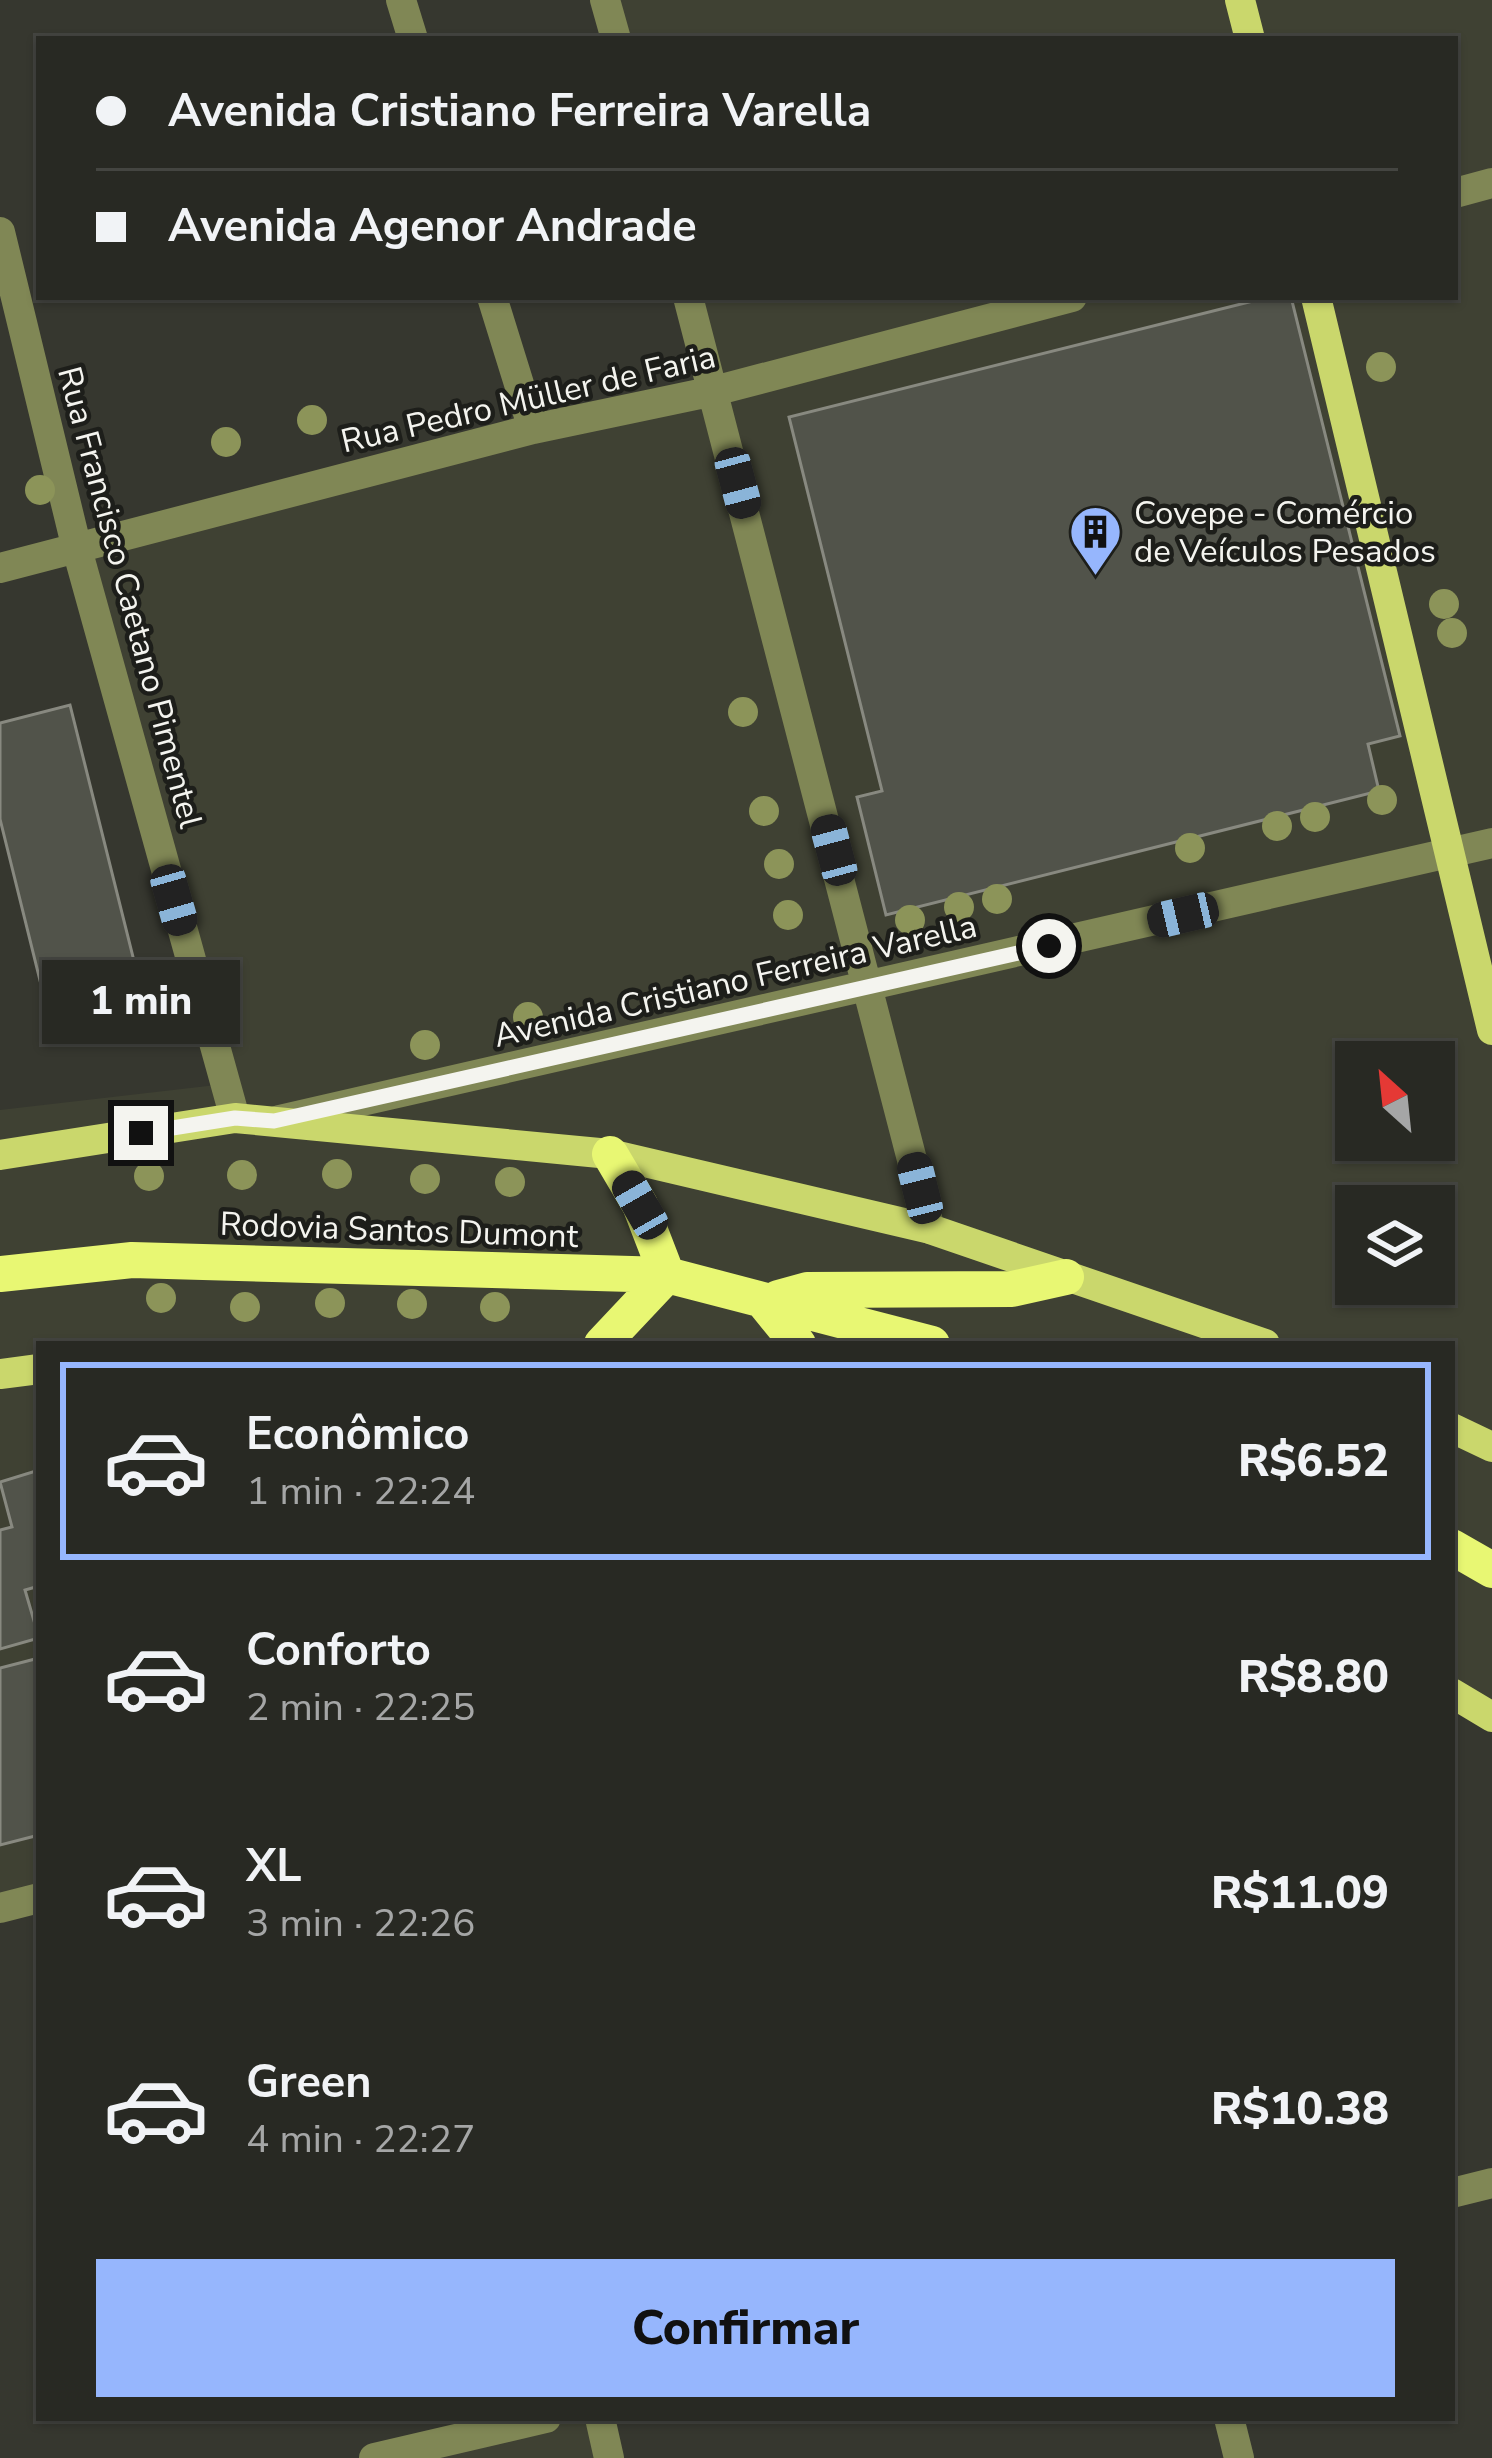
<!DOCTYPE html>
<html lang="pt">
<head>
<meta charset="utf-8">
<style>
  body { margin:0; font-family:"Nunito Sans",sans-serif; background:#30312b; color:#f1f3f6; height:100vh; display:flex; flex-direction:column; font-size:45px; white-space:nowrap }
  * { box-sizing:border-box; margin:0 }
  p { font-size:39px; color:#a5a6a6 }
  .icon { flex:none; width:66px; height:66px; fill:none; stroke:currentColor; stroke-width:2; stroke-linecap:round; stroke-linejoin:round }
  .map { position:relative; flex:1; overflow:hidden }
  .side { position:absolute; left:36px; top:1341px; width:1419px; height:1080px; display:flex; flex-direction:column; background:#282923; border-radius:0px; box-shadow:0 3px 9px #0004,0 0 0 3px #444541 }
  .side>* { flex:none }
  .hud { position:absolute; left:36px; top:36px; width:1422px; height:264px; border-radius:0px; box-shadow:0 3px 9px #0004,0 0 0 3px #444541; display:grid; align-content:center; height:264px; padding:0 60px; background:#282923 }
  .needle { width:78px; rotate:333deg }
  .fabs { position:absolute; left:1335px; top:1041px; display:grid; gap:24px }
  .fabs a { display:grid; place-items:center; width:120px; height:120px; border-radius:0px; background:#282923; box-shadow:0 3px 9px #0004,0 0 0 3px #444541; font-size:60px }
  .end { position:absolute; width:54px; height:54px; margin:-27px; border:15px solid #f4f4ef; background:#111; box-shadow:0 0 0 6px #111 }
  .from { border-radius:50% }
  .bubble { position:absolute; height:84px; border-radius:0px; background:#282923; box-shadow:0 3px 9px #0004,0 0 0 3px #444541; font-size:39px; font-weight:800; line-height:84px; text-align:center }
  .car { position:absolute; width:36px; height:72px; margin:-36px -18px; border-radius:15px; box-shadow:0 0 9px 3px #0007; background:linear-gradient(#222 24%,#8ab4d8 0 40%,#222 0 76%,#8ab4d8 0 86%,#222 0) }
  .hud b { display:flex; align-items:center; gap:42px; height:114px; font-size:45px }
  .hud b+b { border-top:3px solid #444541 }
  .hud i { width:30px; height:30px; background:#f1f3f6 }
  ul { padding:21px 0 0; list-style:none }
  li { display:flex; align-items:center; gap:36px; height:198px; margin:0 24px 18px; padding:0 36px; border:6px solid transparent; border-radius:0px }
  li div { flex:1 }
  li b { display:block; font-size:45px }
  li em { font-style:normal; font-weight:800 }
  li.current { border-color:#96b6fd }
  li>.icon { width:108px; height:108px; stroke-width:1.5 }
  .action { display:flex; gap:24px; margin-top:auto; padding:24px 60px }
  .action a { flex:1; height:138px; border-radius:0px; background:#96b6fd; color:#111; font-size:48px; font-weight:800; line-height:138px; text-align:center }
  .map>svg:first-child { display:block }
</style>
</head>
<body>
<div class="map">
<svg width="1492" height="2458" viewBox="0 0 1492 2458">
  <rect width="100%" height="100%" fill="#36372f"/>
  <path fill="#3f4133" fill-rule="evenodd" d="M606,0H1492V1718L1452,1694V1344H39V1898L0,1909V1110L225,1084L78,550L714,391L688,297H1455V39H617ZM1356,1062H1434V1140H1356ZM1356,1206H1434V1284H1356Z
    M554,2418H598L606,2458H379Z"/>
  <path fill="#51534a" stroke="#888980" stroke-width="3" d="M1269,297H1291L1400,736L1368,744L1379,791L886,915L857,797L882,791L789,417Z
    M70,705L148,1017L55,1041L0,819V723Z
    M39,1470V1586L25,1590L39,1638L0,1649V1530L12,1527L0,1482Z
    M39,1658V1835L0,1845V1668Z"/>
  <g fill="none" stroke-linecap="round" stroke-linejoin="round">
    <path stroke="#808755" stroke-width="30" d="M401,0L413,39
      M605,0L616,39
      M1455,193L1492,183
      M0,232L77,549L235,1118
      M492,297L533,429
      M688,297L930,1229
      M0,568L533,429L714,391L1072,297
      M279,1120L1492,843
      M0,1908L39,1898
      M1452,2193L1492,2183
      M600,2418L609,2458
      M1229,2418L1239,2458
      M374,2458L546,2418"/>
    <path stroke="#cad76c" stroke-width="30" d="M1240,0L1250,39
      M1316,297L1492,1030
      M0,1155L235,1118L610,1154L930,1229L1265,1344
      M0,1374L39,1369
      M1452,1428L1492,1447
      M1452,1693L1492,1717"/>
    <path stroke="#e8f773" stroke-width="36" d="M610,1154L640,1205L667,1275
      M0,1274L132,1260L667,1275L932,1344
      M778,1298L807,1290L1012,1289L1066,1277
      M763,1301L798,1344
      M602,1344L667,1275
      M1452,1547L1492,1570"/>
  </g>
  <g fill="#8c9459">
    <circle cx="1381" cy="367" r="15"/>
    <circle cx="312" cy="420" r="15"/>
    <circle cx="226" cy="442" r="15"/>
    <circle cx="40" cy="490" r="15"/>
    <circle cx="1444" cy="604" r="15"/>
    <circle cx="1452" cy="633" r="15"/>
    <circle cx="743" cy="712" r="15"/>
    <circle cx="1382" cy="800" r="15"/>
    <circle cx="764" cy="811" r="15"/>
    <circle cx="1315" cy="817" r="15"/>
    <circle cx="1277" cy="826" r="15"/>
    <circle cx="1190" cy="848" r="15"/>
    <circle cx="779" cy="864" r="15"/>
    <circle cx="997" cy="899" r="15"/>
    <circle cx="959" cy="907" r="15"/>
    <circle cx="788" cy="915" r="15"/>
    <circle cx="910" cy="920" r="15"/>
    <circle cx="528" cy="1017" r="15"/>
    <circle cx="425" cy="1045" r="15"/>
    <circle cx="337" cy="1174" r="15"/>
    <circle cx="242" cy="1175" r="15"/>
    <circle cx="149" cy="1176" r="15"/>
    <circle cx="425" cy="1179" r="15"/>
    <circle cx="510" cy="1182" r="15"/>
    <circle cx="161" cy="1298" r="15"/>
    <circle cx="330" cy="1303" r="15"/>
    <circle cx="412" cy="1304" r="15"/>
    <circle cx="245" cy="1307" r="15"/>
    <circle cx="495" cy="1307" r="15"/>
  </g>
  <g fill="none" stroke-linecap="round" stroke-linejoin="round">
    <path stroke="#f4f4ef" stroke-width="15" d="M141,1133L235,1118L274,1121L1049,946"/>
  </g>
  <defs>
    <symbol id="building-pin" viewBox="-11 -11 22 30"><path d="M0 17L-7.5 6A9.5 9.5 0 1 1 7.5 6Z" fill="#96b6fd" stroke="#1d1e1a"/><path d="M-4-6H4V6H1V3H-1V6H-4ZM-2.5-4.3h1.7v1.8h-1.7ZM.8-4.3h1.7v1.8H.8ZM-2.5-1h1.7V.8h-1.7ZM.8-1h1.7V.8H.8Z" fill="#111"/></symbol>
  </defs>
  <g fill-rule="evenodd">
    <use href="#building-pin" x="1066" y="502" width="59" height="81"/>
  </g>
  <g text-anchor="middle" stroke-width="9" stroke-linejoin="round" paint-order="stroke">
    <g font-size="33" fill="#f4f4ef" stroke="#1d1e1a">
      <text transform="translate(528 398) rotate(-13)" y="12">Rua Pedro Müller de Faria</text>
      <text transform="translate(131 597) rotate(75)" y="12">Rua Francisco Caetano Pimentel</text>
      <text transform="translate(735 980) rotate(-13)" y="12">Avenida Cristiano Ferreira Varella</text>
      <text transform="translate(399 1229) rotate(2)" y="12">Rodovia Santos Dumont</text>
    </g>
    <g font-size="33" fill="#f4f4ef" stroke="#1d1e1a" text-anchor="start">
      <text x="1134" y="524">Covepe - Comércio<tspan x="1134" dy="38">de Veículos Pesados</tspan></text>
    </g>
  </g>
</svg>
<div class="fabs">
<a><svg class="needle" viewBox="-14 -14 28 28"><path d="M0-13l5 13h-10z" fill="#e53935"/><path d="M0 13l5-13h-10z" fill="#a5a6a6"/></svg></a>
<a><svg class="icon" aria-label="layers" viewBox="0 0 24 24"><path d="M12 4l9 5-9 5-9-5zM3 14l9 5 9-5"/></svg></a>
</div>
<i class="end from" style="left:1049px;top:946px"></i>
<i class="end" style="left:141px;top:1133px"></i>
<div class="bubble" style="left:42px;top:960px;width:198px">1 min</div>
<i class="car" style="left:738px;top:483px;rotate:165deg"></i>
<i class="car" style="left:834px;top:850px;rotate:345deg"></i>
<i class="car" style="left:174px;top:900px;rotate:164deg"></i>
<i class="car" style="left:1183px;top:915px;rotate:257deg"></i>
<i class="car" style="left:920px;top:1188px;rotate:346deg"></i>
<i class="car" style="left:640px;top:1205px;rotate:330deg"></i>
<div class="hud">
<b><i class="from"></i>Avenida Cristiano Ferreira Varella</b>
<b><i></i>Avenida Agenor Andrade</b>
</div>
<section class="side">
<ul>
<li class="current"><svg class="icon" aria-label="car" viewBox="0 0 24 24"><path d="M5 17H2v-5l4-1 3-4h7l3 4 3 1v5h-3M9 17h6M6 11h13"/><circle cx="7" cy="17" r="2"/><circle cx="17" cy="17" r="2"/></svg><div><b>Econômico</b><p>1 min · 22:24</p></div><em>R$6.52</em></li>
<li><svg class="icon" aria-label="car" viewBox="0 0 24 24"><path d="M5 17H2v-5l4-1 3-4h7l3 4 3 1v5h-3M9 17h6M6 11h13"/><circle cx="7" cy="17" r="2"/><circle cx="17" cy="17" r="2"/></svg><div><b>Conforto</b><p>2 min · 22:25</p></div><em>R$8.80</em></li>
<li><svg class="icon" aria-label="car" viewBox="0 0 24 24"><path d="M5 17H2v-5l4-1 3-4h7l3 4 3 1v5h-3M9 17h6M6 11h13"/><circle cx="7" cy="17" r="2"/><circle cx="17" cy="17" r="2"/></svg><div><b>XL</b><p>3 min · 22:26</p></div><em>R$11.09</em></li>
<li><svg class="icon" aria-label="car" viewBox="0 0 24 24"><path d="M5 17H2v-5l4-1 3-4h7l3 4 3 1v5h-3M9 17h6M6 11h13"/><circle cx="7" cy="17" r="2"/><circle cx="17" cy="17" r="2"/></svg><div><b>Green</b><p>4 min · 22:27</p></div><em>R$10.38</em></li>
</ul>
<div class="action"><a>Confirmar</a></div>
</section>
</div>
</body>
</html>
